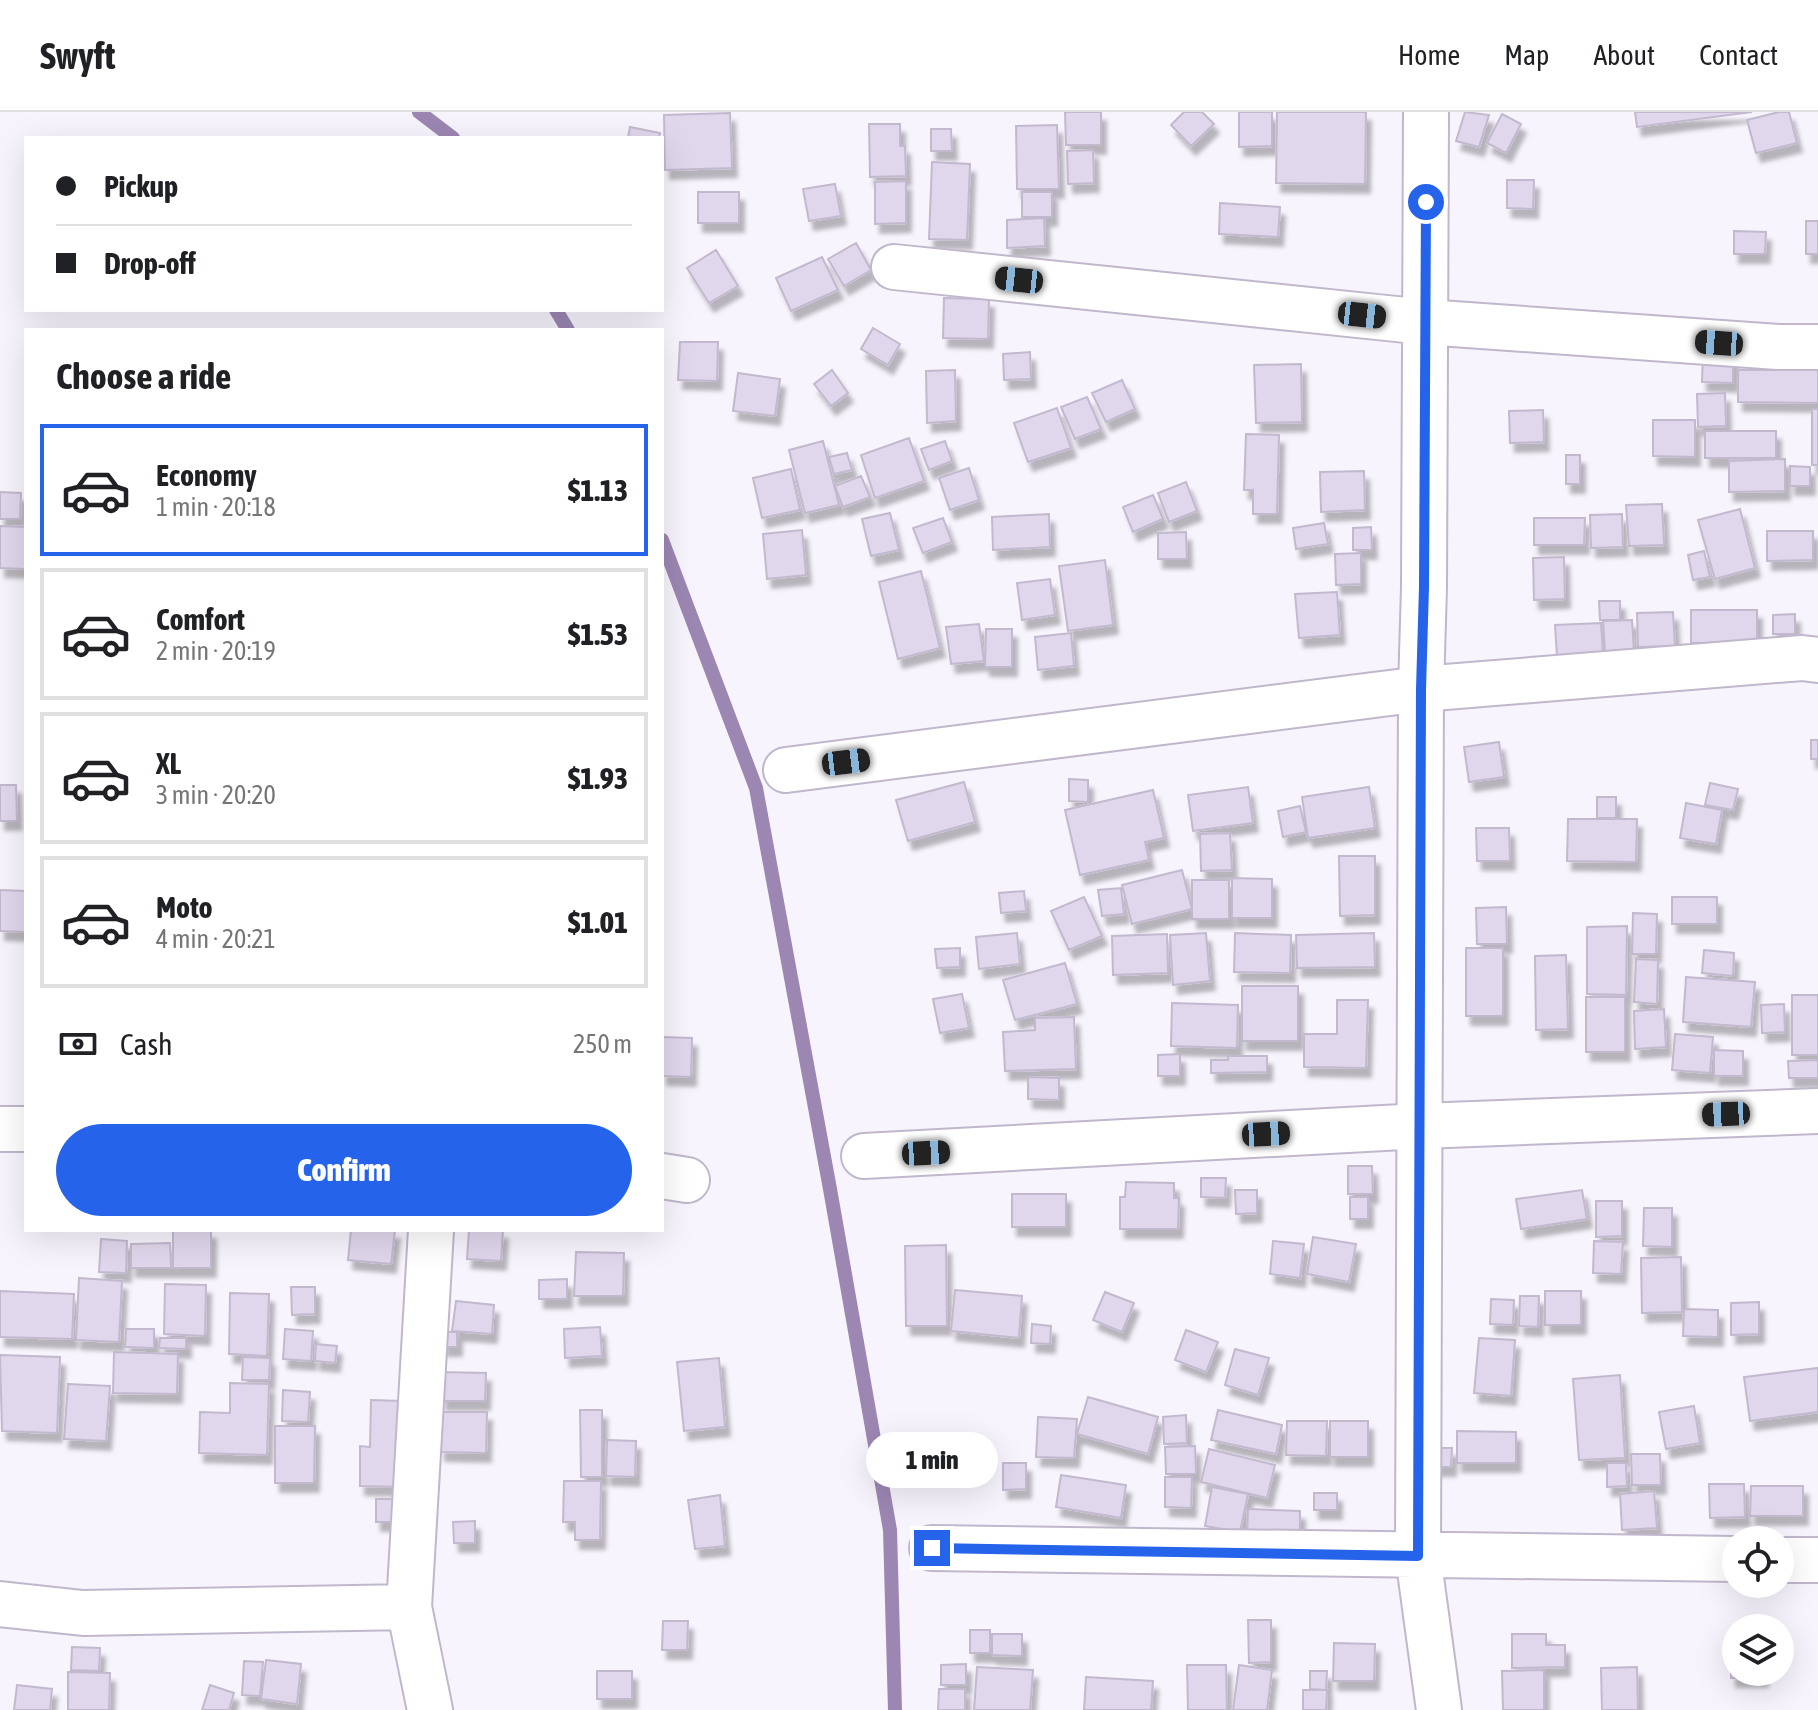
<!DOCTYPE html>
<html lang="en">
<head>
<meta charset="utf-8">
<style>
  body { margin:0; font-family:"Asap Condensed",sans-serif; background:#f6f6f6; color:#202124; height:100vh; display:flex; flex-direction:column; font-size:30px; white-space:nowrap }
  * { box-sizing:border-box; margin:0 }
  p { font-size:26px; color:#757577 }
  .icon { flex:none; width:44px; height:44px; fill:none; stroke:currentColor; stroke-width:2; stroke-linecap:round; stroke-linejoin:round }
  .map { position:relative; flex:1; overflow:hidden }
  .side { position:absolute; left:24px; top:216px; width:640px; height:904px; display:flex; flex-direction:column; background:#fff; border-radius:0px; box-shadow:0 8px 32px #0002 }
  .side>* { flex:none }
  .top-card { position:absolute; left:24px; top:24px; width:640px; height:176px; border-radius:0px; box-shadow:0 8px 32px #0002; display:grid; align-content:center; height:176px; padding:0 32px; background:#fff }
  .buttons { position:absolute; left:1722px; top:1414px; display:grid; gap:16px }
  .buttons a { display:grid; place-items:center; width:72px; height:72px; border-radius:50%; background:#fff; box-shadow:0 8px 32px #0002; font-size:40px }
  .end { position:absolute; width:36px; height:36px; margin:-18px; border:10px solid #2563eb; background:#fff; box-shadow:0 0 0 4px #fff }
  .from { border-radius:50% }
  .bubble { position:absolute; height:56px; border-radius:28px; background:#fff; box-shadow:0 8px 32px #0002; font-size:26px; font-weight:800; line-height:56px; text-align:center }
  .car { position:absolute; width:24px; height:48px; margin:-24px -12px; border-radius:10px; box-shadow:0 0 6px 2px #0007; background:linear-gradient(#222 24%,#8ab4d8 0 40%,#222 0 76%,#8ab4d8 0 86%,#222 0) }
  .top-card b { display:flex; align-items:center; gap:28px; height:76px; font-size:30px }
  .top-card b+b { border-top:2px solid #e0e0e0 }
  .top-card i { width:20px; height:20px; background:#202124 }
  ul { padding:0; list-style:none }
  li { display:flex; align-items:center; gap:24px; height:132px; margin:0 16px 12px; padding:0 16px; border:4px solid #e0e0e0; border-radius:0px }
  li div { flex:1 }
  li b { display:block; font-size:30px }
  li em { font-style:normal; font-weight:800 }
  li.on { border-color:#2563eb }
  li>.icon { width:72px; height:72px; stroke-width:1.5 }
  h2 { padding:0 32px; font-size:36px; line-height:96px }
  .pay { display:flex; align-items:center; gap:20px; height:88px; padding:0 32px; font-size:30px }
  .pay p { margin-inline-start:auto }
  .primary-button { display:flex; gap:16px; margin-top:auto; padding:16px 32px }
  .primary-button a { flex:1; height:92px; border-radius:48px; background:#2563eb; color:#fff; font-size:32px; font-weight:800; line-height:92px; text-align:center }
  header { display:flex; align-items:center; gap:48px; box-sizing:border-box; height:112px; padding:0 40px; background:#fff; border-bottom:2px solid #e0e0e0 }
  header strong { font-size:38px }
  nav { display:flex; gap:44px; margin-inline-start:auto; font-size:28px }
  .map>svg:first-child { display:block }
</style>
</head>
<body>
<header>
<strong>Swyft</strong>
<nav><a>Home</a><a>Map</a><a>About</a><a>Contact</a></nav>
</header>
<div class="map">
<svg width="1818" height="1598" viewBox="0 0 1818 1598">
  <defs>
    <filter id="shadow"><feDropShadow dx="5" dy="9" stdDeviation="2" flood-color="#0004"/></filter>
  </defs>
  <rect width="100%" height="100%" fill="#f8f4fd"/>
  <g fill="none" stroke-linecap="round" stroke-linejoin="round">
    <path stroke="#9c87b3" stroke-width="14" d="M419,0L453,26
      M556,198L568,218
      M662,428L756,676L830,1077L890,1418L895,1598"/>
  </g>
  <path fill="#e0d7ec" stroke="#c2b9ce" stroke-width="2" filter="url(#shadow)" d="M1065,0H1101V33H1066Z
    M1184,0H1202L1214,12L1191,34L1171,13Z
    M1239,0H1272V34L1239,35Z
    M1277,0H1366L1365,72L1276,71Z
    M1465,0L1489,3L1479,35L1456,29Z
    M1635,0H1752L1637,15Z
    M1779,0H1789L1797,31L1756,41L1747,8Z
    M730,1L732,56L665,58L664,3Z
    M1502,2L1521,12L1506,41L1487,31Z
    M869,12H900V34H905L906,64L870,65Z
    M1057,13L1059,77H1017L1016,14Z
    M630,15L660,21L659,26H628Z
    M931,17H951L952,39H931Z
    M1093,38L1094,71L1068,72L1067,39Z
    M932,50L970,52L967,128L929,127Z
    M1507,68H1534L1533,97L1507,96Z
    M906,69V111L875,112V70Z
    M835,72L841,104L809,109L803,77Z
    M698,80H739V111H698Z
    M1022,80H1052V105H1022Z
    M1220,91L1280,95L1278,125L1219,122Z
    M1044,106L1045,134L1007,136V108Z
    M1806,109H1818V142H1806Z
    M1734,119L1766,120L1765,142H1734Z
    M856,131L871,158L844,174L828,147Z
    M716,138L738,174L709,191L687,156Z
    M822,145L838,178L791,199L776,166Z
    M944,186L989,187L988,227L943,226Z
    M873,216L900,232L888,253L861,237Z
    M680,230H718L717,269L678,268Z
    M1030,240L1031,267L1004,268L1003,242Z
    M1703,240L1733,241V271L1702,270Z
    M1301,252L1302,310L1256,311L1254,253Z
    M832,258L848,281L831,294L814,272Z
    M955,258L956,309L927,311L926,259Z
    M1738,258H1818V291L1738,290Z
    M738,261L780,267L775,304L733,299Z
    M1122,268L1135,297L1106,310L1092,281Z
    M1725,281L1726,314L1698,315L1697,282Z
    M1087,285L1101,317L1075,327L1061,295Z
    M1057,296L1071,336L1028,350L1014,311Z
    M1812,297H1818V353H1812Z
    M1543,298L1544,330L1510,331L1509,299Z
    M1653,308H1695V345L1653,344Z
    M1705,319H1776V346H1705Z
    M1246,322L1279,323L1277,402H1253V378H1244Z
    M909,326L924,369L875,386L861,343Z
    M823,329L839,393L805,401L789,338Z
    M945,329L952,349L929,358L921,337Z
    M847,341L852,358L834,362L829,345Z
    M1566,343H1580V372H1566Z
    M1785,347V379L1729,380V349Z
    M1790,354L1810,355V374H1790Z
    M969,356L979,388L950,398L939,366Z
    M791,357L800,398L762,406L753,366Z
    M1364,359L1365,398L1321,400L1320,360Z
    M861,364L870,385L843,395L835,374Z
    M1186,370L1197,399L1169,410L1158,381Z
    M0,380L21,381L20,407H0Z
    M1153,383L1163,407L1133,420L1123,395Z
    M1662,392L1664,433L1629,434L1626,393Z
    M1740,397L1755,456L1715,467L1698,408Z
    M890,401L899,438L871,444L862,407Z
    M1049,402L1050,435L993,438L992,405Z
    M1622,402L1623,435L1591,436L1590,403Z
    M943,406L952,430L923,441L913,416Z
    M1534,406H1585L1584,433H1534Z
    M1324,411L1328,432L1296,437L1293,416Z
    M0,414L26,415V457L0,456Z
    M1371,415L1372,438H1353V416Z
    M802,418L806,463L767,467L763,422Z
    M1767,419H1813V448L1767,449Z
    M1186,420L1187,447H1158V421Z
    M1704,439L1710,465L1693,468L1688,443Z
    M1361,441V472L1336,473L1335,442Z
    M1564,445L1565,487L1534,488L1533,446Z
    M1105,448L1113,513L1068,519L1059,454Z
    M921,459L940,536L898,547L879,470Z
    M1050,467L1055,503L1022,508L1017,471Z
    M1337,480L1340,523L1299,526L1295,482Z
    M1599,489H1620V508H1600Z
    M1691,498H1757V531H1691Z
    M1673,500L1675,534L1638,535L1637,501Z
    M1795,502V522H1773V503Z
    M1632,508L1634,540H1605L1603,509Z
    M1601,511L1603,541L1557,544L1555,513Z
    M979,512L984,549L951,552L946,515Z
    M986,517H1012V555H985Z
    M1071,521L1074,554L1038,558L1035,525Z
    M1811,628H1818V647H1811Z
    M1499,630L1504,665L1469,670L1464,635Z
    M1069,667L1088,668V690L1069,689Z
    M964,670L975,710L908,729L896,688Z
    M1710,671L1738,677L1733,698L1705,693Z
    M0,673H16L17,709H0Z
    M1248,675L1253,711L1193,719L1188,683Z
    M1369,675L1375,716L1308,726L1302,685Z
    M1153,678L1164,726L1145,730L1149,748L1080,763L1065,698Z
    M1597,685H1616V706H1597Z
    M1686,691L1722,698L1716,732L1680,726Z
    M1300,694L1306,720L1283,725L1278,699Z
    M1568,707H1637L1636,750L1567,749Z
    M1476,716H1509L1510,749H1477Z
    M1230,721L1232,758L1201,759L1200,722Z
    M1339,744H1375V803L1340,804Z
    M1182,758L1192,797L1132,812L1122,773Z
    M1232,766L1272,767V806H1232Z
    M1192,768H1229V807H1192Z
    M1121,776L1124,802L1102,804L1098,778Z
    M0,778L26,779V820L0,819Z
    M1024,779L1026,799L1001,801L999,781Z
    M1084,785L1102,824L1069,838L1051,799Z
    M1672,785H1717V812H1672Z
    M1506,795L1507,832H1477L1476,796Z
    M1633,801L1657,802L1656,842H1632Z
    M1627,814L1626,883L1587,882V815Z
    M1017,821L1020,852L979,857L976,825Z
    M1206,821L1210,869L1173,873L1170,823Z
    M1235,821L1291,823L1290,861L1234,860Z
    M1374,821L1375,855L1297,856L1296,823Z
    M1167,822L1168,861L1113,863L1112,824Z
    M960,836V855L937,856L935,837Z
    M1466,836H1503V904H1466Z
    M1704,838L1734,841L1733,864L1702,861Z
    M1566,843L1568,917L1536,918L1535,844Z
    M1636,847L1658,848L1657,892L1634,890Z
    M1065,851L1077,892L1015,908L1003,868Z
    M1686,865L1755,870L1751,915L1683,910Z
    M1242,874H1298V929H1242Z
    M962,882L969,916L940,921L933,887Z
    M1792,883H1818V943H1792Z
    M1586,885H1625V940H1586Z
    M1337,888H1368L1366,956L1304,955V922H1337Z
    M1172,891L1238,893L1237,936L1171,934Z
    M1784,892L1785,920L1762,921L1761,893Z
    M1664,897L1666,935L1635,937L1634,899Z
    M1074,905L1076,957L1005,959L1003,920L1035,918V906Z
    M1675,922L1713,925L1710,961L1672,958Z
    M662,925L692,926L691,965L662,964Z
    M1714,938L1743,939V964H1714Z
    M1180,942V964H1158V943Z
    M1228,944H1267V960L1211,961V948H1228Z
    M1818,948V966H1789L1788,949Z
    M1028,965L1059,966V988L1028,987Z
    M1348,1054H1372L1373,1082H1348Z
    M1201,1066H1226L1225,1086L1201,1085Z
    M1126,1070L1174,1071V1086H1179L1178,1117H1120V1085H1125Z
    M1235,1078H1257V1101L1236,1102Z
    M1582,1078L1587,1107L1521,1117L1516,1087Z
    M1012,1082H1066V1115H1012Z
    M1350,1085H1368V1107H1350Z
    M1596,1089H1622V1124L1596,1125Z
    M1644,1096H1672V1135L1643,1134Z
    M173,1118H211V1156H173Z
    M351,1118H395L391,1152L348,1148Z
    M469,1118H503L501,1149L467,1147Z
    M1313,1125L1356,1132L1349,1170L1307,1162Z
    M101,1127L127,1129L126,1161L99,1160Z
    M1273,1129L1304,1132L1300,1166L1270,1162Z
    M1594,1129L1623,1130L1621,1162L1593,1161Z
    M170,1131L171,1156H131V1132Z
    M946,1133L947,1214H906L905,1134Z
    M576,1140L624,1141L623,1184H574Z
    M1681,1145L1682,1200L1642,1201L1641,1146Z
    M79,1166L122,1169L119,1230L76,1228Z
    M567,1167V1187H539V1168Z
    M165,1172L206,1173L205,1224L164,1222Z
    M291,1175H315V1202L292,1203Z
    M955,1178L1022,1184L1019,1226L951,1219Z
    M0,1179L74,1182L72,1227L0,1225Z
    M1545,1179H1581V1213H1545Z
    M1105,1180L1134,1191L1122,1220L1093,1208Z
    M230,1181L269,1182L267,1244L229,1242Z
    M1520,1184H1539L1538,1215L1519,1214Z
    M1491,1187L1514,1188L1513,1213L1490,1212Z
    M456,1189L494,1193L492,1222L452,1219Z
    M1759,1190V1222L1731,1223V1191Z
    M1684,1197L1718,1198V1225L1683,1224Z
    M1032,1212L1051,1214L1050,1232L1031,1231Z
    M600,1215L602,1244L565,1246L564,1217Z
    M126,1217H154V1236L125,1235Z
    M285,1217L313,1219L311,1249L283,1247Z
    M1186,1218L1218,1230L1206,1260L1175,1248Z
    M443,1220H457V1235H442Z
    M160,1226H186V1237L159,1236Z
    M1479,1226L1515,1228L1511,1284L1474,1281Z
    M316,1232L337,1234L335,1251L315,1249Z
    M1235,1237L1269,1246L1258,1283L1225,1273Z
    M114,1240L178,1242L177,1282L113,1281Z
    M0,1243L60,1245L57,1321L2,1319Z
    M243,1245L270,1246L269,1268H242Z
    M719,1246L725,1315L684,1319L677,1250Z
    M1818,1256V1300L1750,1309L1744,1265Z
    M441,1260L486,1261L485,1289H441Z
    M1620,1263L1625,1346L1579,1348L1573,1267Z
    M230,1271L269,1272L267,1343L199,1341L200,1300L230,1301Z
    M68,1272L110,1274L106,1329L64,1327Z
    M283,1278L310,1280L308,1310L282,1309Z
    M1088,1285L1158,1305L1148,1342L1077,1322Z
    M371,1288L404,1289L401,1375L360,1374V1334L370,1335Z
    M1694,1294L1700,1331L1666,1337L1659,1300Z
    M580,1298H602V1365H581Z
    M1218,1298L1282,1313L1276,1342L1211,1328Z
    M441,1300H487L486,1341L440,1340Z
    M1186,1303L1187,1331L1164,1332L1163,1305Z
    M1038,1305L1077,1307L1074,1346L1036,1345Z
    M1287,1309H1327L1326,1344L1286,1343Z
    M1330,1309H1368V1345H1330Z
    M275,1314H315L314,1371H275Z
    M1457,1319L1516,1320V1351H1457Z
    M607,1328L636,1329L635,1365L606,1364Z
    M1195,1334L1196,1362H1166L1165,1335Z
    M1432,1336H1452L1451,1355H1432Z
    M1209,1337L1275,1353L1267,1386L1201,1370Z
    M1631,1342H1660L1661,1373H1632Z
    M1003,1351H1026V1377L1003,1378Z
    M1607,1351H1626L1627,1374L1607,1375Z
    M1061,1363L1126,1373L1121,1406L1056,1395Z
    M1165,1365H1192L1191,1396L1165,1395Z
    M564,1369H601L600,1428H575V1410H563Z
    M1709,1372H1744L1745,1405L1710,1406Z
    M1751,1374H1803V1404H1750Z
    M1212,1375L1248,1382L1240,1420L1205,1414Z
    M1654,1379L1657,1416L1622,1418L1620,1382Z
    M1314,1381H1337V1398H1314Z
    M720,1383L725,1434L695,1437L688,1388Z
    M376,1387H394L393,1410H376Z
    M1248,1397L1300,1399V1425L1247,1423Z
    M475,1409V1431H454L453,1410Z
    M1248,1508H1271V1550L1249,1551Z
    M663,1509H688L687,1538H662Z
    M970,1518H990V1541H970Z
    M992,1522H1022V1544L992,1543Z
    M1512,1522H1546V1533H1565V1555L1512,1556Z
    M1334,1531L1375,1532L1374,1569H1333Z
    M72,1535L100,1536L99,1559L71,1558Z
    M1731,1541H1736V1560H1763V1566H1731Z
    M266,1548L301,1552L297,1592L261,1587Z
    M244,1549L263,1550L260,1584L242,1583Z
    M966,1552V1573H941V1553Z
    M1187,1553H1226L1227,1598H1188Z
    M1239,1553L1272,1558L1267,1598H1233Z
    M977,1555L1033,1558L1030,1598H974Z
    M1637,1555L1638,1598H1602L1601,1556Z
    M1544,1558V1598H1503L1502,1559Z
    M597,1559H632V1587H597Z
    M1310,1559H1327L1326,1578L1310,1577Z
    M68,1560L110,1561L109,1598H68Z
    M1086,1565L1153,1569L1151,1598H1084Z
    M17,1573L52,1577L50,1598H14Z
    M210,1573L234,1581L229,1598H202Z
    M939,1577H965V1598H938Z
    M1303,1578H1327L1326,1598H1303Z"/>
  <g fill="none" stroke-linecap="round" stroke-linejoin="round">
    <defs>
      <path id="minor" d="M1426,0L1424,475L1421,577L1418,1444L1439,1598
        M894,155L1425,210L1778,235H1818
        M786,658L1421,577L1802,546L1818,548
        M0,1017H26
        M864,1044L1421,1014L1818,999
        M662,1064L687,1068
        M932,1436L1736,1447
        M1780,1448H1818
        M0,1492L83,1501L409,1495
        M430,1598L409,1495L431,1118"/>
    </defs>
    <use href="#minor" stroke="#c1b7cc" stroke-width="48"/>
    <use href="#minor" stroke="#fff" stroke-width="44"/>
  </g>
  <g fill="none" stroke-linecap="round" stroke-linejoin="round">
    <path stroke="#2563eb" stroke-width="10" d="M932,1436L1418,1444L1421,577L1424,475L1426,90"/>
  </g>
</svg>
<div class="buttons">
<a><svg class="icon" aria-label="locate" viewBox="0 0 24 24"><circle cx="12" cy="12" r="6"/><path d="M12 2v4M12 18v4M2 12h4M18 12h4"/></svg></a>
<a><svg class="icon" aria-label="layers" viewBox="0 0 24 24"><path d="M12 4l9 5-9 5-9-5zM3 14l9 5 9-5"/></svg></a>
</div>
<i class="end from" style="left:1426px;top:90px"></i>
<i class="end" style="left:932px;top:1436px"></i>
<div class="bubble" style="left:866px;top:1320px;width:132px">1 min</div>
<i class="car" style="left:1019px;top:168px;rotate:276deg"></i>
<i class="car" style="left:1362px;top:203px;rotate:96deg"></i>
<i class="car" style="left:1719px;top:231px;rotate:274deg"></i>
<i class="car" style="left:846px;top:650px;rotate:83deg"></i>
<i class="car" style="left:1726px;top:1002px;rotate:268deg"></i>
<i class="car" style="left:1266px;top:1022px;rotate:87deg"></i>
<i class="car" style="left:926px;top:1041px;rotate:87deg"></i>
<div class="top-card">
<b><i class="from"></i>Pickup</b>
<b><i></i>Drop-off</b>
</div>
<section class="side">
<h2>Choose a ride</h2>
<ul>
<li class="on"><svg class="icon" aria-label="car" viewBox="0 0 24 24"><path d="M5 17H2v-5l4-1 3-4h7l3 4 3 1v5h-3M9 17h6M6 11h13"/><circle cx="7" cy="17" r="2"/><circle cx="17" cy="17" r="2"/></svg><div><b>Economy</b><p>1 min · 20:18</p></div><em>$1.13</em></li>
<li><svg class="icon" aria-label="car" viewBox="0 0 24 24"><path d="M5 17H2v-5l4-1 3-4h7l3 4 3 1v5h-3M9 17h6M6 11h13"/><circle cx="7" cy="17" r="2"/><circle cx="17" cy="17" r="2"/></svg><div><b>Comfort</b><p>2 min · 20:19</p></div><em>$1.53</em></li>
<li><svg class="icon" aria-label="car" viewBox="0 0 24 24"><path d="M5 17H2v-5l4-1 3-4h7l3 4 3 1v5h-3M9 17h6M6 11h13"/><circle cx="7" cy="17" r="2"/><circle cx="17" cy="17" r="2"/></svg><div><b>XL</b><p>3 min · 20:20</p></div><em>$1.93</em></li>
<li><svg class="icon" aria-label="car" viewBox="0 0 24 24"><path d="M5 17H2v-5l4-1 3-4h7l3 4 3 1v5h-3M9 17h6M6 11h13"/><circle cx="7" cy="17" r="2"/><circle cx="17" cy="17" r="2"/></svg><div><b>Moto</b><p>4 min · 20:21</p></div><em>$1.01</em></li>
</ul>
<div class="pay"><svg class="icon" aria-label="cash" viewBox="0 0 24 24"><path d="M3 7h18v10H3z"/><circle cx="12" cy="12" r="2"/></svg>Cash<p>250 m</p></div>
<div class="primary-button"><a>Confirm</a></div>
</section>
</div>
</body>
</html>
